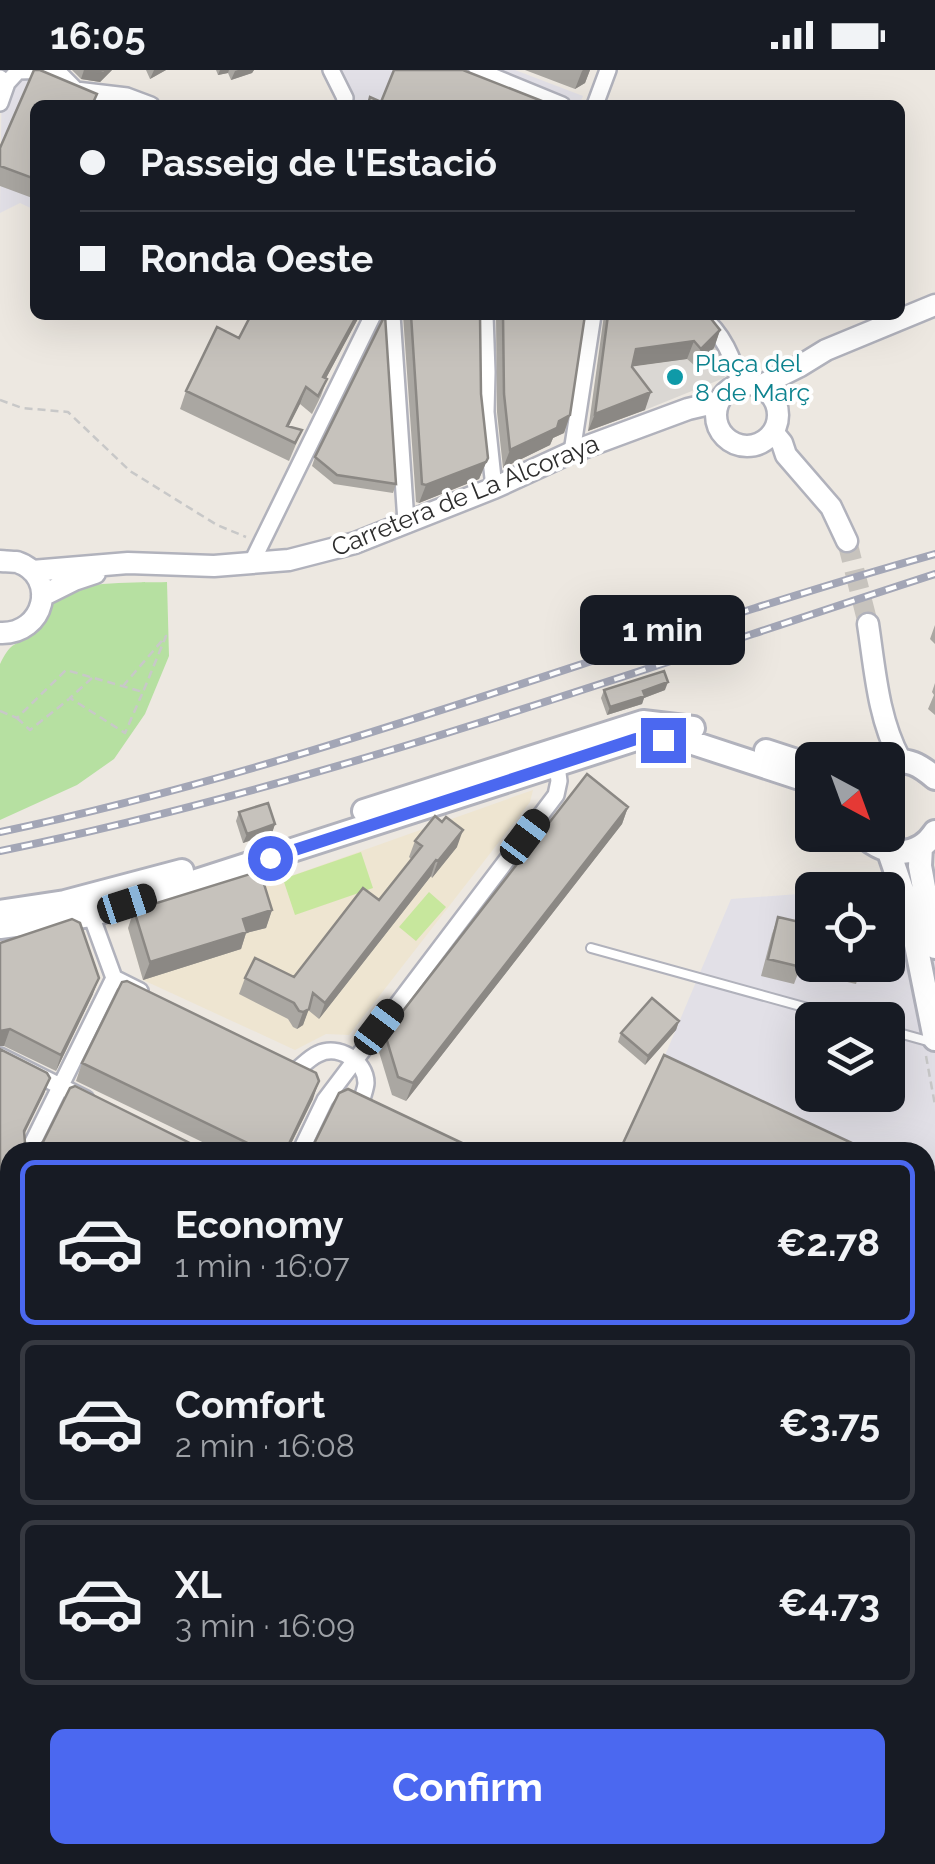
<!DOCTYPE html>
<html lang="en">
<head>
<meta charset="utf-8">
<style>
  body { margin:0; font-family:Raleway,sans-serif; background:#20242c; color:#f1f3f6; height:100vh; display:flex; flex-direction:column; font-size:38px; white-space:nowrap }
  * { box-sizing:border-box; margin:0 }
  p { font-size:32px; color:#9ea1a6 }
  .icon { flex:none; width:55px; height:55px; fill:none; stroke:currentColor; stroke-width:2; stroke-linecap:round; stroke-linejoin:round }
  .map { position:relative; flex:1; overflow:hidden }
  .details { position:absolute; left:0px; top:1072px; width:935px; height:722px; display:flex; flex-direction:column; background:#171b24; border-radius:30px 30px 0 0; box-shadow:0 10px 40px #0002 }
  .details>* { flex:none }
  .top-card { position:absolute; left:30px; top:30px; width:875px; height:220px; border-radius:15px; box-shadow:0 10px 40px #0002; display:grid; align-content:center; height:220px; padding:0 50px; background:#171b24 }
  .needle { width:65px; rotate:139deg }
  .controls { position:absolute; left:795px; top:672px; display:grid; gap:20px }
  .controls a { display:grid; place-items:center; width:110px; height:110px; border-radius:15px; background:#171b24; box-shadow:0 10px 40px #0002; font-size:50px }
  .end { position:absolute; width:45px; height:45px; margin:-22px; border:12px solid #4b68f0; background:#fff; box-shadow:0 0 0 5px #fff }
  .from { border-radius:50% }
  .bubble { position:absolute; height:70px; border-radius:15px; background:#171b24; box-shadow:0 10px 40px #0002; font-size:32px; font-weight:700; line-height:70px; text-align:center }
  .car { position:absolute; width:30px; height:60px; margin:-30px -15px; border-radius:12px; box-shadow:0 0 8px 2px #0007; background:linear-gradient(#222 24%,#8ab4d8 0 40%,#222 0 76%,#8ab4d8 0 86%,#222 0) }
  .top-card b { display:flex; align-items:center; gap:35px; height:95px; font-size:38px }
  .top-card b+b { border-top:2px solid #363941 }
  .top-card i { width:25px; height:25px; background:#f1f3f6 }
  ul { padding:18px 0 0; list-style:none }
  li { display:flex; align-items:center; gap:30px; height:165px; margin:0 20px 15px; padding:0 30px; border:5px solid #363941; border-radius:15px }
  li div { flex:1 }
  li b { display:block; font-size:38px }
  li em { font-style:normal; font-weight:700 }
  li.active { border-color:#4b68f0 }
  li>.icon { width:90px; height:90px; stroke-width:1.5 }
  .action { display:flex; gap:20px; margin-top:auto; padding:20px 50px }
  .action a { flex:1; height:115px; border-radius:15px; background:#4b68f0; color:#fff; font-size:40px; font-weight:700; line-height:115px; text-align:center }
  .status { display:flex; justify-content:space-between; align-items:center; height:70px; padding:0 50px; background:#171b24; direction:ltr }
  .status svg { height:28px; fill:currentColor }
  .map>svg:first-child { display:block }
</style>
</head>
<body>
<div class="status"><b>16:05</b><svg viewBox="0 0 49 12"><path d="M0 12V9h3v3zM5 12V6h3v6zM10 12V3h3v9zM15 12V0h3v12zM26 1h20v11H26zM47 4h2v5h-2z"/></svg></div>
<div class="map">
<svg width="935" height="1794" viewBox="0 0 935 1794">
  <rect width="100%" height="100%" fill="#ede8e1"/>
  <path fill="#e2e0e7" fill-rule="evenodd" d="M2,0L28,4L51,16L127,35H35V140L20,133L0,143Z
    M335,0H515L583,26L579,35H339Z
    M935,814V1314L925,1309V1082H619L658,1002L731,829L812,823V895H888V820H855ZM812,950H888V1025H812Z"/>
  <path fill="#eee5d1" d="M533,720L530,732L349,965L326,964L295,980L143,910L128,858L254,819Z"/>
  <path fill="#b6e0a1" d="M167,512L169,586L145,644L114,689L77,715L0,750V594C13,568 15,578 33,563C47,552 48,534 59,526C80,510 140,513 167,512Z
    M0,1462L10,1466V1595L0,1599Z"/>
  <path fill="#c7e79d" d="M361,782L373,818L295,845L283,809Z
    M429,822L446,837L416,871L399,857Z"/>
  <path fill="#dad7d3" d="M716,275L727,302L724,308L645,340L629,297L687,289L695,296Z"/>
  <g fill="none" stroke-linecap="round" stroke-linejoin="round">
    <path stroke="#c7c3bd" stroke-width="20" stroke-dasharray="20 10" stroke-linecap="butt" d="M847,471L868,554"/>
    <defs>
      <path id="service" d="M591,878L851,950
        M888,960L931,972"/>
      <path id="minor" d="M331,0L345,28L344,35
        M477,0L562,35
        M0,8L7,13L0,33
        M7,13L18,1L56,0L76,20L127,26L151,35
        M595,35L608,0
        M392,245L406,452
        M485,245L487,302L486,342L494,418
        M700,245C722,262 735,289 739,316
        M572,382L593,245
        M251,494L373,245
        M91,845L114,908L140,921
        M0,986L86,1029
        M298,999C304,994 311,987 318,984C338,974 366,991 366,1013C366,1017 363,1025 362,1029
        M28,1082L114,908
        M300,1082L325,1030L556,725L559,711L557,696
        M0,1141L10,1120
        M0,1467L10,1471
        M518,1785L521,1794
        M47,1794L50,1785
        M273,1794L276,1785
        M411,1794L414,1785
        M571,1794L574,1785
        M624,1794L658,1785"/>
      <path id="tertiary" d="M716 345a31 31 0 1 1 62 0a31 31 0 1 1-62 0Z
        M760,316L800,296L826,280L935,235
        M773,362L782,373L786,385L831,437L847,471
        M0,491C1,491 15,492 17,492C59,506 45,565 0,563
        M32,501L128,493L214,496L289,490L355,473L494,418L572,382L688,339L718,332
        M42,526L74,510L95,503
        M868,554C875,600 878,648 900,689"/>
      <path id="secondary" d="M766,681L812,696
        M888,692C908,688 920,695 935,708
        M364,741L643,652L693,658
        M862,765C885,785 916,791 935,762
        M921,776L920,796L935,877
        M889,782L909,840L935,969
        M0,842L65,832L182,801
        M0,857L91,845L636,669L690,672L812,712
        M925,1235L935,1216
        M925,1293L935,1297
        M0,1614L10,1610
        M0,1633L10,1629"/>
    </defs>
    <use href="#service" stroke="#b1b2bc" stroke-width="12"/>
    <use href="#minor" stroke="#b1b2bc" stroke-width="20"/>
    <use href="#tertiary" stroke="#b1b2bc" stroke-width="25"/>
    <use href="#secondary" stroke="#b1b2bc" stroke-width="28"/>
    <path stroke="#c8c8c8" stroke-width="2.5" stroke-dasharray="8 5" stroke-linecap="butt" d="M0,330L22,338L68,342L130,401L217,455L246,467
      M92,608L70,628L125,663L142,624
      M0,641L17,648L66,600L143,622L166,566L123,616
      M17,648L30,660L69,629
      M926,986L935,1035
      M927,1200L935,1157
      M0,1504L10,1508
      M0,1555L10,1559
      M0,1590L10,1587
      M739,1785L752,1794"/>
    <use href="#service" stroke="#fff" stroke-width="8"/>
    <use href="#minor" stroke="#fff" stroke-width="15"/>
    <use href="#tertiary" stroke="#fff" stroke-width="20"/>
    <use href="#secondary" stroke="#fff" stroke-width="22"/>
    <defs>
      <path id="rail" d="M0,762C319,695 622,572 935,484
        M0,781C318,716 626,604 935,504"/>
    </defs>
    <use href="#rail" stroke="#a3a6b6" stroke-width="8"/>
    <use href="#rail" stroke="#fff" stroke-width="4" stroke-dasharray="11" stroke-linecap="butt"/>
  </g>
  <path fill="#aaa7a2" d="M72,0H112L100,12L81,9Z
    M146,0H166L150,9Z
    M216,0H254L252,3L231,10L228,3L218,5Z
    M525,0H590L585,13L575,19Z
    M35,35V129L0,116V78Z
    M251,245H360L326,308L327,309L321,326L312,344L300,334L289,356L302,360L289,391L180,339L186,321L239,268Z
    M403,245H480L481,324L488,388L479,409L419,433L416,432Z
    M496,245H585L570,345L564,363L553,368L550,375L503,398L497,342Z
    M604,245H708L720,260L714,278L695,296L687,289L632,296L645,340L588,361Z
    M315,387L396,414L393,423L334,414L312,396Z
    M935,555V574L930,569Z
    M935,613V645L928,639L934,625L932,622Z
    M604,620H665L644,628L642,634L607,645L601,628Z
    M628,737L622,754L406,1031L392,1025L379,982L385,964Z
    M239,742L275,754L272,763L243,773L236,751Z
    M415,771L457,777L432,808L431,806L319,949L308,940L303,955L297,959L293,957L288,949L239,924L245,908L294,907L379,830L411,789L409,787Z
    M812,830V895H862L856,914L799,901L794,914L761,906L772,864L778,847L806,853Z
    M134,840H272L266,858L246,863L241,879L143,910L128,858Z
    M0,873L93,924L56,1001L4,976H0Z
    M679,951L676,960L645,995L618,972L621,963Z
    M82,993L313,1029L287,1082H223L76,1011Z
    M9,1135H10V1161L6,1159L3,1152Z
    M0,1164L10,1167V1298L0,1294Z
    M0,1297L10,1304V1459L0,1455Z
    M925,1386L929,1389L935,1483L925,1507Z
    M10,1632V1785H39L36,1794H0V1636Z
    M935,1719V1794H923L915,1785H925V1729L926,1726Z"/>
  <path fill="#8b8884" d="M84,0H112L100,12L81,9Z
    M154,0H166L150,9Z
    M220,0H229L228,3L218,5Z
    M238,0H254L252,3L231,10L235,1Z
    M583,0H590L585,13L575,19L582,1Z
    M357,245H360L317,325L323,307Z
    M720,260L714,278L695,296L701,279Z
    M694,271L687,289L629,297L636,279Z
    M306,317L300,334L283,367L287,356Z
    M651,322L645,340L588,361L595,344Z
    M570,345L564,363L553,368L550,375L503,398L510,380Z
    M488,388L479,409L419,433L426,415Z
    M668,612L665,620L644,628L642,634L607,645L610,637L643,621Z
    M628,737L622,754L406,1031L413,1013Z
    M275,754L272,763L243,773L247,764Z
    M463,760L457,777L432,808L438,791Z
    M436,790L431,806L319,949L325,933Z
    M272,840L266,858L246,863L241,879L143,910L150,892L243,849Z
    M99,908L93,924L56,1001L61,985Z
    M309,939L303,955L297,959L303,942Z
    M679,951L676,960L645,995L648,986Z
    M10,959L4,976H0V961Z
    M50,1008L44,1024L18,1077L24,1061Z
    M319,1011L313,1029L287,1082H285Z
    M10,1096V1109L0,1114L6,1098Z
    M935,1343V1354L925,1359V1347Z
    M33,1785H39L36,1794H30Z"/>
  <path fill="#c6c2bc" stroke="#8b8884" stroke-width="2.5" d="M34,0H40L97,24L92,35H35V109L0,96V78Z
    M84,0H107L104,3Z
    M394,0H463L552,35H368L370,27L381,32Z
    M251,245H357L323,307L327,309L318,326L306,317L287,356L302,360L295,373L186,321L217,257L239,268Z
    M385,245L396,414L337,405L315,387Z
    M411,245H480L481,324L488,388L486,392L426,415L422,414Z
    M503,245H585L570,345L559,351L557,358L510,380L504,324Z
    M608,245H708L720,260L701,279L694,271L636,279L632,297L651,322L595,344Z
    M664,601L668,612L643,621L645,626L610,637L604,620Z
    M587,704L628,737L413,1013L398,1007L385,964Z
    M268,733L275,754L247,764L239,742Z
    M435,746L442,752L446,747L463,760L438,791L436,790L325,933L313,923L309,939L303,942L299,941L294,933L245,908L255,888L294,907L363,818L379,830L422,776L415,771Z
    M260,801L272,840L243,849L247,862L150,892L134,840Z
    M812,834V885L804,883L801,897L768,889L778,847L808,854Z
    M72,849L80,853L99,908L61,985L10,959L0,961V873Z
    M127,911L316,1003L319,1011L285,1082H266L82,993L122,912Z
    M652,928L679,951L648,986L621,963Z
    M0,979L47,1003L50,1008L24,1061L25,1073L34,1077L43,1072L70,1018L75,1016L196,1076L203,1077L215,1082H10V1096L6,1098L0,1114Z
    M664,985L871,1082H619Z
    M348,1019L481,1082H310L339,1023Z
    M925,1108L935,1113V1145L925,1188Z
    M0,1164L10,1167V1279L0,1275Z
    M0,1297L10,1304V1439L0,1435Z
    M935,1307V1343L925,1347V1311Z
    M925,1386L929,1389L935,1390V1481L932,1489L925,1487Z
    M10,1632V1778L0,1775V1636Z
    M935,1719V1783L925,1771V1747L934,1741L926,1726Z
    M62,1785H259L256,1794H68L64,1793Z
    M291,1785H400L397,1794H288Z
    M425,1785H506L509,1794H418L424,1789Z"/>
  <g fill="none" stroke-linecap="round" stroke-linejoin="round">
    <path stroke="#4b68f0" stroke-width="12" d="M270,788L636,669L663,670"/>
  </g>
  <circle fill="#0f9aa8" stroke="#fff" stroke-width="4" cx="675" cy="307" r="10"/>
  <g text-anchor="middle" stroke-width="8" stroke-linejoin="round" paint-order="stroke">
    <g font-size="25" fill="#0d838f" stroke="#fff" text-anchor="start">
      <text x="695" y="302">Plaça del<tspan x="695" dy="29">8 de Març</tspan></text>
    </g>
    <g font-size="25" fill="#2d2d2d" stroke="#fff">
      <text transform="translate(465 425) rotate(-22)" y="9">Carretera de La Alcoraya</text>
    </g>
  </g>
</svg>
<div class="controls">
<a><svg class="needle" viewBox="-14 -14 28 28"><path d="M0-13l5 13h-10z" fill="#e53935"/><path d="M0 13l5-13h-10z" fill="#9ea1a6"/></svg></a>
<a><svg class="icon" aria-label="locate" viewBox="0 0 24 24"><circle cx="12" cy="12" r="6"/><path d="M12 2v4M12 18v4M2 12h4M18 12h4"/></svg></a>
<a><svg class="icon" aria-label="layers" viewBox="0 0 24 24"><path d="M12 4l9 5-9 5-9-5zM3 14l9 5 9-5"/></svg></a>
</div>
<i class="end from" style="left:270px;top:788px"></i>
<i class="end" style="left:663px;top:670px"></i>
<div class="bubble" style="left:580px;top:525px;width:165px">1 min</div>
<i class="car" style="left:525px;top:767px;rotate:37deg"></i>
<i class="car" style="left:127px;top:834px;rotate:72deg"></i>
<i class="car" style="left:379px;top:957px;rotate:37deg"></i>
<div class="top-card">
<b><i class="from"></i>Passeig de l'Estació</b>
<b><i></i>Ronda Oeste</b>
</div>
<section class="details">
<ul>
<li class="active"><svg class="icon" aria-label="car" viewBox="0 0 24 24"><path d="M5 17H2v-5l4-1 3-4h7l3 4 3 1v5h-3M9 17h6M6 11h13"/><circle cx="7" cy="17" r="2"/><circle cx="17" cy="17" r="2"/></svg><div><b>Economy</b><p>1 min · 16:07</p></div><em>€2.78</em></li>
<li><svg class="icon" aria-label="car" viewBox="0 0 24 24"><path d="M5 17H2v-5l4-1 3-4h7l3 4 3 1v5h-3M9 17h6M6 11h13"/><circle cx="7" cy="17" r="2"/><circle cx="17" cy="17" r="2"/></svg><div><b>Comfort</b><p>2 min · 16:08</p></div><em>€3.75</em></li>
<li><svg class="icon" aria-label="car" viewBox="0 0 24 24"><path d="M5 17H2v-5l4-1 3-4h7l3 4 3 1v5h-3M9 17h6M6 11h13"/><circle cx="7" cy="17" r="2"/><circle cx="17" cy="17" r="2"/></svg><div><b>XL</b><p>3 min · 16:09</p></div><em>€4.73</em></li>
</ul>
<div class="action"><a>Confirm</a></div>
</section>
</div>
</body>
</html>
